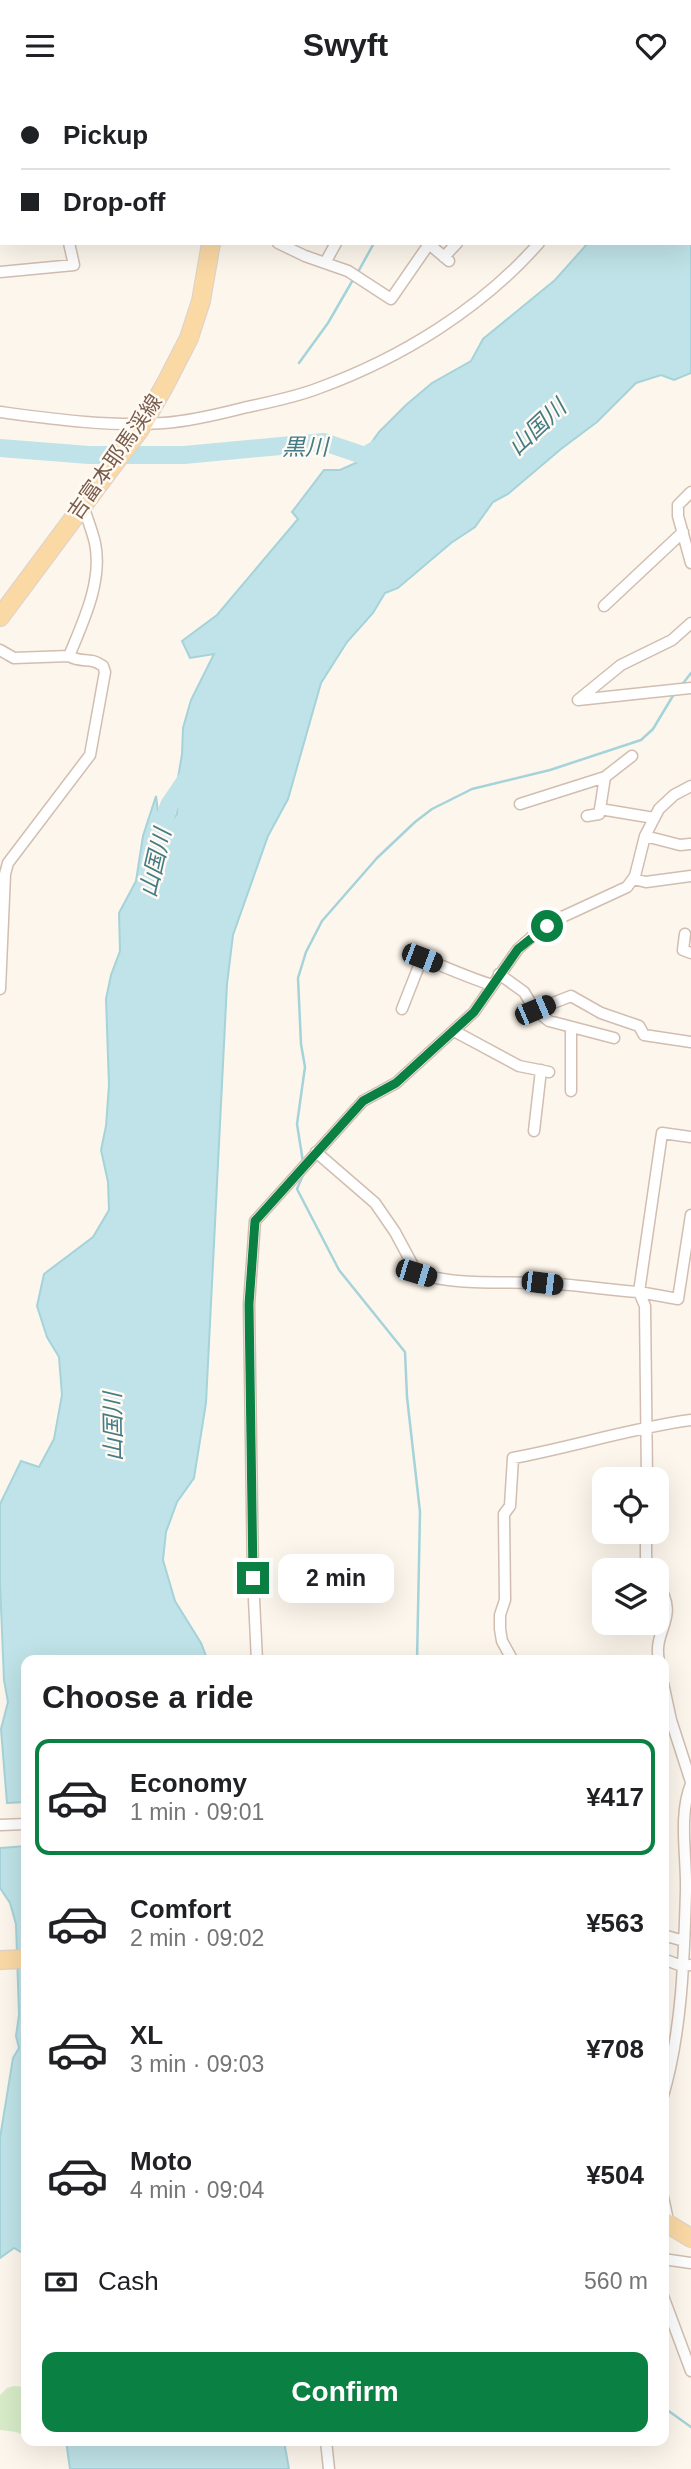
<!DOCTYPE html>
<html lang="en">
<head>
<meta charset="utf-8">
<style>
  body { margin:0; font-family:Arial,"Noto Sans JP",sans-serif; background:#f6f6f6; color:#202124; height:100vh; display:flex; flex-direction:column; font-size:26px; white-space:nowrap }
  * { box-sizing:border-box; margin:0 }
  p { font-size:23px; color:#757577 }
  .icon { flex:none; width:38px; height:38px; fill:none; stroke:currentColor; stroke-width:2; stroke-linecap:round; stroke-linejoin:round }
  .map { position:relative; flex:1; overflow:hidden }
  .panel { position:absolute; left:21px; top:1564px; width:648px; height:791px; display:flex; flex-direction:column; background:#fff; border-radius:14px; box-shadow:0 7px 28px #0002 }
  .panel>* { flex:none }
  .guide { position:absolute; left:0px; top:0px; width:691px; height:154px; box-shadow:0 7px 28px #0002; display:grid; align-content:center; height:154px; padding:0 21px; background:#fff }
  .fabs { position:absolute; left:592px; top:1376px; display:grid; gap:14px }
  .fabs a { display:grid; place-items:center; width:77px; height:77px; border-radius:14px; background:#fff; box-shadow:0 7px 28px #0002; font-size:35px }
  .end { position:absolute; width:32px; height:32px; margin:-16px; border:9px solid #0b8043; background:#fff; box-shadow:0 0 0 4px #fff }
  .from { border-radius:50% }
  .bubble { position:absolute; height:49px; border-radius:14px; background:#fff; box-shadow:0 7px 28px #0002; font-size:23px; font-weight:800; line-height:49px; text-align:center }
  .car { position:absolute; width:21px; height:42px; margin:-21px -10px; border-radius:9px; box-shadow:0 0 5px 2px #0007; background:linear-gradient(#222 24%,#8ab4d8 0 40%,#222 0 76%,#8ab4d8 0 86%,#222 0) }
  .guide b { display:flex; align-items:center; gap:24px; height:66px; font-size:26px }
  .guide b+b { border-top:2px solid #e0e0e0 }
  .guide i { width:18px; height:18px; background:#202124 }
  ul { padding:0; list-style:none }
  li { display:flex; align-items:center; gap:21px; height:116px; margin:0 14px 10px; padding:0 7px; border:4px solid transparent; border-radius:14px }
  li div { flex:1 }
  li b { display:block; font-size:26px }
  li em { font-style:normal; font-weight:800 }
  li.on { border-color:#0b8043 }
  li>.icon { width:63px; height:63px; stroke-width:1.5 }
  h2 { padding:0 21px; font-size:32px; line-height:84px }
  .pay { display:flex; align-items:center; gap:18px; height:77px; padding:0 21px; font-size:26px }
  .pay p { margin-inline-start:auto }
  .action { display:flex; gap:14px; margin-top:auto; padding:14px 21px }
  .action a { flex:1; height:80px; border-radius:14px; background:#0b8043; color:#fff; font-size:28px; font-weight:800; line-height:80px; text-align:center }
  header { display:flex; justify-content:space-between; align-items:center; height:91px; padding:0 21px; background:#fff; font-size:32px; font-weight:800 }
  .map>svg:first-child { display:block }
</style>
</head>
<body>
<header><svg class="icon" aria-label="menu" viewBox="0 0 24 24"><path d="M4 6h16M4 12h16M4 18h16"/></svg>Swyft<svg class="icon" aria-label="heart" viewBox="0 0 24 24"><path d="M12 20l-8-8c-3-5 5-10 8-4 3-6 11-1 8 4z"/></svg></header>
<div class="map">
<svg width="691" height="2378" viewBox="0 0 691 2378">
  <rect width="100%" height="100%" fill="#fdf6ec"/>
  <path fill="#d8ecc9" d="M14,2295L26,2296V2345L16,2341L0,2339V2304L7,2297Z"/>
  <path fill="#bfe3e8" stroke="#a5d3da" stroke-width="2" d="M691,69V282L674,289L661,284L636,292L597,331L561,358L508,403L493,411L475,436L451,452L398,497L385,502L373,522L347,551L321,592L288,708L268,745L233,844L227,893L206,1312L194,1387L177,1411L166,1441L163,1469L175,1510L201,1552L208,1570H26V1711L7,1712L1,1638L8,1611L4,1589L0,1492V1413L21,1370L39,1376L54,1348L62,1304L59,1266L47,1246L37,1215L44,1183L93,1146L109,1119L108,1091L101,1059L106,1035L109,994L106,908L111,884L120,860L119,822L136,790L143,745L156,705L161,744L177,723L178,687L182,663L183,637L191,609L214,563L190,567L182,550L217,524L298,428L292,421L324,379H340L358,371L379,341L406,314L432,292L471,270L483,248L555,189L588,152H690Z
    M26,1755V2164L14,2157L0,2167V2047L13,1967L19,1957L16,1945L19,1924L16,1833L10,1812L0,1797V1757Z
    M66,2350H284L289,2378H70Z"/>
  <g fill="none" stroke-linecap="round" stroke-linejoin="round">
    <path stroke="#a5d3da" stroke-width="2.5" d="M444,2L445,0
      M358,181L374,152
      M299,272L328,232L354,187
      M681,595L691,582
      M303,1071L297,1033L305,976L301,953L298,887L306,861L322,830L377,767L415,731L432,718L472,698L550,679L641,649L653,638L674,603
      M303,1084L297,1098L339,1179L405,1261L407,1306L420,1421L417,1570
      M663,2316L691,2336"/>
    <path stroke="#bfe3e8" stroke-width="18" d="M0,357L89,364H184L324,351L365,365L383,354
      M154,762L169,714L190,683"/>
    <defs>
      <path id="street" d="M69,2L70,0
        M305,2V0
        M574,2L575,0
        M631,2L632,0
        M0,108L2,109
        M278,152L305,165L348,180L391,208L429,153L449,170
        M444,166L457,152
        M325,172L336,152
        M0,181L74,174L69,152
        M0,321C53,328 110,336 164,332C192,330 220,323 247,316C271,311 296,306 319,297C401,267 481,218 539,152
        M691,401L678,414V425L691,472
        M604,515L683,441
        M691,532L672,549L621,574L578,609L691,597
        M0,559L14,567L69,565C83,531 103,490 95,452C92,439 87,427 83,415
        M605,686L632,665
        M520,713L605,686L600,718L654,727
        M587,725L599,723L600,718
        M645,745L680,754L690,753
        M633,788L646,791L691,785
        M685,843L683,859L691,862
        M415,864C441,874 466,886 492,894
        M499,883L524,901L535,919L571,905L601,922L639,935L644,944L691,951
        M0,898L5,783L8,772L90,664L105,581L103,575C89,565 83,573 69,565
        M402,918L422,867
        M535,919L549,930L614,947
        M454,940L519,975L549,981
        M571,1000V936
        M534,1040L541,979
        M691,1046L662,1042L639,1201L678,1208L691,1124
        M316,1061L375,1112L395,1141L417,1182C456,1195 500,1190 541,1192C574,1193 606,1199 639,1201L645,1215L647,1388
        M646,1440V1466L649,1479
        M656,1490C682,1528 652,1537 659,1570
        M257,1570L253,1487L249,1213L255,1130L363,1010L396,992L474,921L518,858L535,843L560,827L627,796L635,785L645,745L659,718L674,704L691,695
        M513,1570L502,1550L500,1538V1524L505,1509L504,1423L510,1415L513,1367C573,1356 631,1337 691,1329
        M663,1592L671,1629L691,1691
        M0,1734L26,1733
        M663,1844L684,1850
        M663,1868L682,1875L691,1874
        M663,2005C682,1940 684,1868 686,1800C687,1766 678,1725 691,1693
        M663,2106L669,2134
        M663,2168L691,2172
        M663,2205L691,2280
        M326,2350L329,2378"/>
      <path id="primary" d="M235,2V0
        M0,526L140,338L166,292L189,247L201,210L211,152
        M0,1869L26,1868
        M663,2130L691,2147"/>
    </defs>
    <use href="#street" stroke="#d1beb0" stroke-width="13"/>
    <use href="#primary" stroke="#dad1cd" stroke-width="20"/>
    <use href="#street" stroke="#fff" stroke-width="10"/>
    <use href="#primary" stroke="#fbd9a5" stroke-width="18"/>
  </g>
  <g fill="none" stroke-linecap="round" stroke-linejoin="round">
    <path stroke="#0b8043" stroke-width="9" d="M253,1487L249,1213L255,1130L363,1010L396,992L474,921L518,858L547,835"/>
  </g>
  <g text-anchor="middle" stroke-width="5" stroke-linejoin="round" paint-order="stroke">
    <g font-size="21" fill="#7a5c4d" stroke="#fffaf3">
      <text transform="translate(115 366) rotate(-55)" y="7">吉富本耶馬渓線</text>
    </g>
    <g font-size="23" font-style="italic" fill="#437c86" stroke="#fffaf3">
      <text transform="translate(537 336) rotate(-43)" y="8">山国川</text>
      <text x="305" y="364">黒川</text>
      <text transform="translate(155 772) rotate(-77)" y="8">山国川</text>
      <text transform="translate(113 1336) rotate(-91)" y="8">山国川</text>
    </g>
  </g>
</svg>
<div class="fabs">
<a><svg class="icon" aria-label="locate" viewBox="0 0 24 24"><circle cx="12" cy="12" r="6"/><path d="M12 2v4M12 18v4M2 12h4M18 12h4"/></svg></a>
<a><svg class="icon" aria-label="layers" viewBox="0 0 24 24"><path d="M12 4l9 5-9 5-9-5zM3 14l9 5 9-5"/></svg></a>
</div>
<i class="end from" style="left:547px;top:835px"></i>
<i class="end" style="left:253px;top:1487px"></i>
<div class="bubble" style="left:278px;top:1463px;width:116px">2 min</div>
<i class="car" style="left:422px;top:867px;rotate:111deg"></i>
<i class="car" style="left:535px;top:919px;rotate:67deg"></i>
<i class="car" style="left:416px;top:1182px;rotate:107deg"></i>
<i class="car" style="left:542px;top:1192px;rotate:97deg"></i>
<div class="guide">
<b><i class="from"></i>Pickup</b>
<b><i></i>Drop-off</b>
</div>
<section class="panel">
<h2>Choose a ride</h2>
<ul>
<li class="on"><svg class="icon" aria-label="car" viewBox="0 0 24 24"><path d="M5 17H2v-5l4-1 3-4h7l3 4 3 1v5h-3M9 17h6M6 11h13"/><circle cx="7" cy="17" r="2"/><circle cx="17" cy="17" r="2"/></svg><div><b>Economy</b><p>1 min · 09:01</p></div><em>¥417</em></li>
<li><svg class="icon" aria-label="car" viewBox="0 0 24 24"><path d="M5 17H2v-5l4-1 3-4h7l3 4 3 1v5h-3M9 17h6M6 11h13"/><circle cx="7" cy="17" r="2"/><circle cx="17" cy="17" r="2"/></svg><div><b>Comfort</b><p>2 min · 09:02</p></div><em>¥563</em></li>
<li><svg class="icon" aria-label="car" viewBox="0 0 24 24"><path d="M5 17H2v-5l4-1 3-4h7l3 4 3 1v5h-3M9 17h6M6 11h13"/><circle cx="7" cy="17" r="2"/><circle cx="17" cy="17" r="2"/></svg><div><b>XL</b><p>3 min · 09:03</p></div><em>¥708</em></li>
<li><svg class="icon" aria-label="car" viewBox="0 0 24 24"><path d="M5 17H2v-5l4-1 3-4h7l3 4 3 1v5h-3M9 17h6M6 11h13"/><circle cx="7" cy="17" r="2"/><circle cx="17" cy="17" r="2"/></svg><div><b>Moto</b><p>4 min · 09:04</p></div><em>¥504</em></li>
</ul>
<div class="pay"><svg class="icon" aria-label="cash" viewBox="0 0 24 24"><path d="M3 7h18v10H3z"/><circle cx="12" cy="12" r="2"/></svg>Cash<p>560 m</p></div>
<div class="action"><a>Confirm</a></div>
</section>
</div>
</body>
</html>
